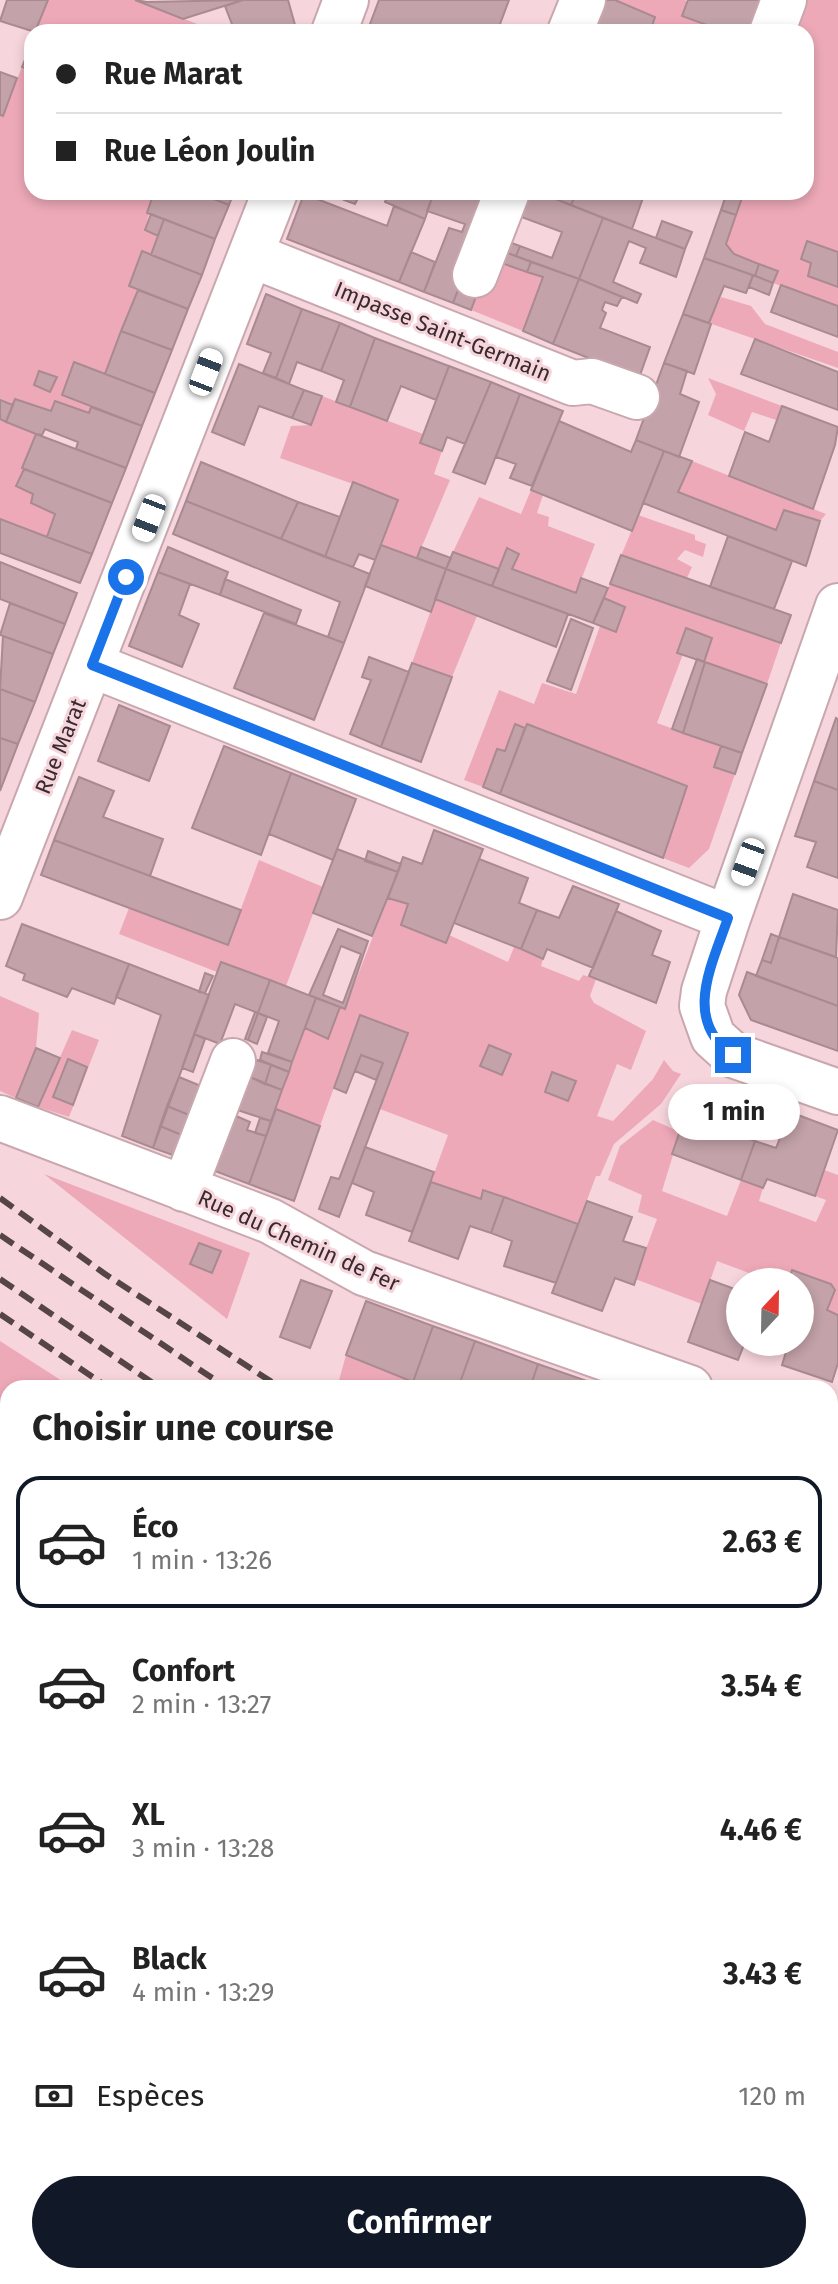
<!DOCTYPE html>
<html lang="fr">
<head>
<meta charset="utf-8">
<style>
  body { margin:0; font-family:"Fira Sans",sans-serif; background:#f6f6f6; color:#222; height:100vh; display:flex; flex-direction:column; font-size:30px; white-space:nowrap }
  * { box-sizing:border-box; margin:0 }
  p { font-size:26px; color:#767676 }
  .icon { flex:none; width:44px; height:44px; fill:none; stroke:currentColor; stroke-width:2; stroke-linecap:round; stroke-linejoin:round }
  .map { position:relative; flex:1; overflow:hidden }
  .sheet { position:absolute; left:0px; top:1380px; width:838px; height:904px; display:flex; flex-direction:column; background:#fff; border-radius:24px 24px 0 0; box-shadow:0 4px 12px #0003 }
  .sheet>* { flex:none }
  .top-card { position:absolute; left:24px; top:24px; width:790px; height:176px; border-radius:24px; box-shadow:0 4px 12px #0003; display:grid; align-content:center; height:176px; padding:0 32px; background:#fff }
  .needle { width:52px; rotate:22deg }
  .tools { position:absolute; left:726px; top:1268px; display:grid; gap:16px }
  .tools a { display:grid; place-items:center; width:88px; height:88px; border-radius:50%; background:#fff; box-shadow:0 4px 12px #0003; font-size:40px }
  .end { position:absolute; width:36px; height:36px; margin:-18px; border:10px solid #1a73e8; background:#fff; box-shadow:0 0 0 4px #fff }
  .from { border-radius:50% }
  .bubble { position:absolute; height:56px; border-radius:28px; background:#fff; box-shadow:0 4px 12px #0003; font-size:26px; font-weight:700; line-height:56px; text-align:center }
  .car { position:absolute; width:24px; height:48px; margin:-24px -12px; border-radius:10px; box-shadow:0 0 6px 2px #0007; background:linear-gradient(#fff 24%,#345 0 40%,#fff 0 76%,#345 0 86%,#fff 0) }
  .top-card b { display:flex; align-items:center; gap:28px; height:76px; font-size:30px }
  .top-card b+b { border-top:2px solid #e0e0e0 }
  .top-card i { width:20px; height:20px; background:#222 }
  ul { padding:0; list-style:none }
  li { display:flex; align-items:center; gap:24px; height:132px; margin:0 16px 12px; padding:0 16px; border:4px solid transparent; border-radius:24px }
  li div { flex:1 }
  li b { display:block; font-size:30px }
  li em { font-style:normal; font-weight:700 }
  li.current { border-color:#111827 }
  li>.icon { width:72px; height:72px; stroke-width:1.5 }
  h2 { padding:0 32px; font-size:36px; line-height:96px }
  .pay { display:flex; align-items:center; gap:20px; height:88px; padding:0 32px; font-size:30px }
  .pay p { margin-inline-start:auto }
  .cta { display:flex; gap:16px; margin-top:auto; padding:16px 32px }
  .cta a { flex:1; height:92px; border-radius:48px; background:#111827; color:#fff; font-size:32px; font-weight:700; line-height:92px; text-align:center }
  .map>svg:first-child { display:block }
</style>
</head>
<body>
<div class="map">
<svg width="838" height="2284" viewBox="0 0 838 2284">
  <rect width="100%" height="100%" fill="#f7d5dc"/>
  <path fill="#eea9b8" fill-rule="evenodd" d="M48,0H135L218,32H35Z
    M615,0H685L726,32H650L655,17Z
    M796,0H838V252L807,241L801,258L811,263L808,276L838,287V306L773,283L777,270L734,254L726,244L744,192H806V32H784Z
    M22,67L32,71V192H154L145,230L158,236L151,255L142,252L129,286L138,290L105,374L75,362L62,395L91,407L89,413L56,401L51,411L16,399L6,421L36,434L17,486L33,494L55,514L48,538L0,519V115H3Z
    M490,259L543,277L523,331L471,310Z
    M721,297L751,306L765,324L838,352V368L709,323Z
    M708,378L782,406L776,420L752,412L744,431L708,415L716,394Z
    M322,396L423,434L420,443L442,451L434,474L450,480L417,558L381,545L398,500L280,458L291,426L311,425Z
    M692,461L826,514L820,521L784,510L776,530L678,492Z
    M531,490L543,495L537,513L549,517L548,526L595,544L576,593L512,569L518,554L499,569L453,552L479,497L521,514Z
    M638,515L695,535V540L706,544L703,557L685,550L677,559L692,567L687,578L621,556Z
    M610,584L781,643L767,684L704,662L712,638L686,629L677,652L683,654L657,723L721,746L714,767L735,774L709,849L689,868L663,858L687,786L527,724L525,728L514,725L505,751L497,750L483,787L464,780L499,690L534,704L542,683L576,694L600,626L616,631L625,607L604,598Z
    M435,599L477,616L452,677L412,663Z
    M259,860L323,887L286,986L221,962L217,972L119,934L129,908L228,944Z
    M388,898L408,904L446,943L449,935L508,962L514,947L543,959L541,966L579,981L583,975L596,979L590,996L594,1003L646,1031L631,1070L617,1064L597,1116L613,1121L653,1079L664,1060L673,1071L681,1074L661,1104L614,1144L600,1176H596L578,1224L484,1191L481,1199L431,1182L448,1135L380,1109L408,1034L360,1016L320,1126L276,1109L305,1028L328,1038L340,1007L345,1008ZM489,1045L511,1054L502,1075L480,1066Z
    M0,996L39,1013L36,1048L16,1098L0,1091Z
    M72,1030L99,1040L69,1117L38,1107ZM68,1060L87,1067L73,1104Z
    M653,1120L680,1132L662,1191L727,1216L741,1180L763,1188L759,1201L816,1222L826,1200L815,1196L824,1170L838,1175V1315L827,1310L834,1290L831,1284L793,1270L788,1282H773L717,1261L702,1304L635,1279L657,1219L638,1212L642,1195L608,1180L620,1146Z
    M44,1174L250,1253L227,1319ZM199,1243L221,1251L212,1273L190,1264Z
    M0,1341L73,1388H8V1410L0,1404Z
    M346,1355L413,1382L411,1388H337Z
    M830,1829L838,1832V1895L830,1891Z
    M830,2038L838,2041V2129L830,2123Z
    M555,2276H683L687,2284H552Z
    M695,2276H758L805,2284H699Z"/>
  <path fill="#c3a2a9" stroke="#a98a90" stroke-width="2" fill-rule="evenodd" d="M7,0H48L35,32L0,21Z
    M135,0L147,2L243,0L183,19Z
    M243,0H288L297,32H235L225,6Z
    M379,0H509L497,32H367Z
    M598,0H615L655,17L650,32H617L582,19Z
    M688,0H772L760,32H726L682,16Z
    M29,50L32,51V71L22,67Z
    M0,72L17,78L3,116L0,115Z
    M154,192H196L229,205L215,239L147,213Z
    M196,192H234L229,205Z
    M348,192H361L355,204L344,200Z
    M389,192H434L425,219L385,202Z
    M434,192H484L495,196L453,303L424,292L449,228L462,232L465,224L427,211Z
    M516,192H538L603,218L579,279L516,256L520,246L552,258L562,232L508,212Z
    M538,192H569L576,194L571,205Z
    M577,192H645L632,229L571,205Z
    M727,192H744L736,215L721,210Z
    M304,194L387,226L394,206L425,219L399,282L287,239Z
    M721,210L736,215L726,244L734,254L759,264L755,276L704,258Z
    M151,214L164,219L158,236L145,230Z
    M603,218L685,249L676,277L640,263L646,248L629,241L613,282L641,294L637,303L579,279Z
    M164,219L215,239L202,275L151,255Z
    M662,221L692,232L685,249L656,238Z
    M498,238L520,246L516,256L495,248Z
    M807,241L838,252V287L808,276L811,263L801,259Z
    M495,248L531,262L527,272L490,259Z
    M142,251L202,275L188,309L129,286Z
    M411,252L435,262L424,292L399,282Z
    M704,258L753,275L746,293L724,286L709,323L683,314Z
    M531,262L579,279L553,344L523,331L543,277L527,272Z
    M759,264L778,271L773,283L755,276Z
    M465,272L483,278L471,310L453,303Z
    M753,275L773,283L769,295L749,287Z
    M579,279L622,297L617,306L605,302L602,310L606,313L600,328L650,347L639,378L553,344Z
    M781,285L838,306V337L771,312Z
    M138,290L188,309L172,350L121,331Z
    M266,294L302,309L276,378L263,373L271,353L247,344Z
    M302,309L340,323L321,371L297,362L289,384L276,378Z
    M683,314L711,324L694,374L664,363Z
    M340,323L375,338L350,407L336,402L344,380L321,371Z
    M121,331L172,350L155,393L105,374Z
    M375,338L449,366L436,400L401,386L387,421L350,407Z
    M755,339L838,372V410L741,374Z
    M74,362L155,393L142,426L62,395Z
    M664,363L687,371L680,394L699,402L679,457L636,440Z
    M239,364L304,390L292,418L259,406L244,445L212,432Z
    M449,366L491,382L465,444L447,437L442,451L420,443Z
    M39,371L57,377L50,392L34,385Z
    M491,382L520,394L485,484L453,472Z
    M304,390L322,396L311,425L292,418Z
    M520,394L563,411L532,486L510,478L516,464L496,457Z
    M15,399L51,411L55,401L89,413L91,407L142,426L126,468L76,449L78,442L45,429L42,435L36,434L6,422Z
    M0,400L13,405L6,422L0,419Z
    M782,406L838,427L835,445L813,509L729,476L745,432L769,442Z
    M559,421L631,452L636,440L664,451L632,531L531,490Z
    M36,434L126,468L112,503L22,468Z
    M664,451L692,461L678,492L776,530L784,510L820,521L806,566L643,503Z
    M201,462L298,502L281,539L186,501Z
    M24,469L112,503L92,554L47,537L55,514L31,503L33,494L16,486Z
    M353,482L398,500L375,560L359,554L353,567L325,557Z
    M186,501L370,574L344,643L328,637L340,602L173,534Z
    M298,502L340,517L325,557L281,539Z
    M0,519L92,554L80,583L0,553Z
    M728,536L792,561L774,609L710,587Z
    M381,545L446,569L431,612L365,586Z
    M168,547L228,572L220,595L158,572Z
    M421,547L451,558L446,569L417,558Z
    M507,548L519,554L512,569L576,593L581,578L608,588L593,623L492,586Z
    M453,552L499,569L492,586L446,569Z
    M621,555L791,615L781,643L610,584Z
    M0,562L77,593L65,624L0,599Z
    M446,569L568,614L556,647L435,599Z
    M158,572L190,584L179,615L199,624L182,667L129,646Z
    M225,579L301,610L296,624L220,595Z
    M604,598L625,607L616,632L593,623Z
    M10,603L65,624L53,654L0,635Z
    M264,613L344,643L314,720L234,688Z
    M571,619L593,628L571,690L547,681Z
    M686,628L712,638L704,662L677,653Z
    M3,636L53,654L35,702L0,689Z
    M369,657L409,672L381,747L350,734L371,680L362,677Z
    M697,659L705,662L683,733L672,729Z
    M705,662L767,684L742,753L683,733Z
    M412,663L452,677L421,762L381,747Z
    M0,689L35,702L18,744L0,738Z
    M119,705L170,726L149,781L98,761Z
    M836,718L838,719V790L814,781Z
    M515,724L525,728L500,794L483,787L497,749L505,751Z
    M527,724L687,786L663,858L500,794Z
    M0,738L18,744L0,791Z
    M224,746L291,773L261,855L192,828Z
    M721,746L742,753L735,774L714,767Z
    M291,773L356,799L333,860L269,834Z
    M79,777L114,791L103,817L163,839L150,876L54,840Z
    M814,781L838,790V878L807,867L816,842L795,836Z
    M434,830L483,849L446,943L401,925L408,904L388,898L403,857L422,864Z
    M54,840L241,910L228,945L41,875Z
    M337,849L398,872L372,936L313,913Z
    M368,851L401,864L398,872L365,861Z
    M479,859L528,878L519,903L537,910L521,949L454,923Z
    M573,886L619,904L593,968L547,949L543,959L521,949L537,910L559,918Z
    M793,894L838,910L836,957L779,937Z
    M616,911L661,931L652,955L670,962L656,1003L589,976Z
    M22,924L129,964L114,1004L72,988L67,997L23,980L25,974L6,966Z
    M338,929L368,941L345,1009L309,995ZM341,946L361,954L343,1003L323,995Z
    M771,934L779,937L771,963L762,960Z
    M779,937L838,958V1006L756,976L762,960L771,963Z
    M221,962L270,980L258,1013L235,1004L220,1044L194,1034Z
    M129,964L209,995L153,1148L122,1136L161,1015L116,997Z
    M747,972L838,1006V1051L751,1020L739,995Z
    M205,973L213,976L205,993L199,992Z
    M270,980L316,998L292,1062L268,1053L279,1021L258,1013Z
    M316,998L340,1007L328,1039L305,1028Z
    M255,1012L258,1013L248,1040L245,1039Z
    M258,1013L267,1017L257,1044L248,1040Z
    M360,1015L408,1033L339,1217L319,1209L331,1177L339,1179L383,1063L361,1055L346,1093L334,1088Z
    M194,1034L205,1039L193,1072L182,1068Z
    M489,1045L511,1054L502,1075L480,1066Z
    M36,1048L60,1058L38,1107L16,1098Z
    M262,1052L292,1062L289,1072L260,1060Z
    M361,1055L383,1063L376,1080L355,1071Z
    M68,1059L87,1067L73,1105L53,1097Z
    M257,1060L271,1065L265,1084L250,1077Z
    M271,1065L289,1072L282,1090L265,1084Z
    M552,1072L576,1081L568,1101L545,1092Z
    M179,1077L206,1088L194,1117L167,1106Z
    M250,1077L282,1090L271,1121L237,1110Z
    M695,1088L742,1106L733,1133L755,1141L741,1180L672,1154Z
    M167,1106L194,1117L186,1137L160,1126Z
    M276,1109L320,1126L294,1201L249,1184Z
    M227,1112L250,1122L247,1130L266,1136L249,1184L207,1168Z
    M790,1112L838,1130L815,1196L767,1179L763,1188L741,1180L755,1141L776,1148Z
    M260,1118L271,1121L266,1136L255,1133Z
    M160,1126L189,1138L181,1158L153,1148Z
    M365,1147L434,1172L412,1232L366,1215L374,1192L352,1183Z
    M431,1182L481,1199L483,1190L504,1197L491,1233L470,1226L458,1259L409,1241Z
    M504,1197L578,1224L556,1283L504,1266L512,1241L491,1233Z
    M587,1201L632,1217L623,1241L646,1248L634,1285L615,1278L602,1311L552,1293Z
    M199,1243L221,1251L212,1273L190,1264Z
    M792,1270L831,1284L835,1290L827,1310L838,1315V1363L832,1382L782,1365L789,1342H800V1282H788Z
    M301,1280L332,1291L310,1348L280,1337Z
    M710,1280L740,1291V1342H745L738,1360L688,1342Z
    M366,1301L433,1326L413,1382L346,1355Z
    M433,1326L475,1341L458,1388H430L413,1382Z
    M475,1341L538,1364L530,1388H458Z
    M538,1364L590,1382L588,1388H530Z
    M830,1469L838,1471V1529L830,1551Z
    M0,1950L8,1953V2033L0,2030Z
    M0,2137L8,2140V2276H47L44,2284L35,2281L0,2284Z
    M406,2276H536L533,2284H403Z"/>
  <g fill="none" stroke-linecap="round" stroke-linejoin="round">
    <defs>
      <path id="minor" d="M334,32L346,0
        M570,32L583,0
        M772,32L784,0
        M251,255L573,383L592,381L637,397
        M475,275L507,192
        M838,606L728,918L704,991L702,1006L713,1037L733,1055L838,1092
        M92,665L728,918
        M0,897L275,192
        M0,1118L270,1221L364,1273L690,1388
        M184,1189L233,1061
        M830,1438L838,1440
        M0,1867L8,1870
        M830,2021L838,2024
        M0,2082L8,2085
        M217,2284L220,2276
        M347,2284L351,2276"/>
      <path id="major" d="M0,1470L8,1475
        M0,1550L8,1555
        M830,1988L838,1992
        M830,2163L838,2169"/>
    </defs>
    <use href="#minor" stroke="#c8a8ae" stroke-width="48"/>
    <use href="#major" stroke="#c8a8ae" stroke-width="48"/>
    <use href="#minor" stroke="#fff" stroke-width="44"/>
    <use href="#major" stroke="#fff" stroke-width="44"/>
    <path stroke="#554547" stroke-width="6" stroke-dasharray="16 8" stroke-linecap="butt" d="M0,1198L105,1274L281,1388
      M0,1235L227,1388
      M0,1279L160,1388
      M0,1314L109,1388
      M830,1698L838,1702
      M830,1728L838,1731
      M830,1766L838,1770
      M830,1797L838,1801"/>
  </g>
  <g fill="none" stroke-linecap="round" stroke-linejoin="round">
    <path stroke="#1a73e8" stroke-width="10" d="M126,577L92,665L728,918C712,965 682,1020 733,1055"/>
  </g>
  <g text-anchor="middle" stroke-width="6" stroke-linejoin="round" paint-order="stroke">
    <g font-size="22" fill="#382b2d" stroke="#f7d5dc">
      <text transform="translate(443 331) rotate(22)" y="8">Impasse Saint-Germain</text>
      <text transform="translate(60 746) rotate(-68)" y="8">Rue Marat</text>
      <text transform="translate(299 1240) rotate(24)" y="8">Rue du Chemin de Fer</text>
    </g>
  </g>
</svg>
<div class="tools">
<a><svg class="needle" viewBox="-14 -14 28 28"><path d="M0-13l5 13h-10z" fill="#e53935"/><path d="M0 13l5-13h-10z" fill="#767676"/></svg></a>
</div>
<i class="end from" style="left:126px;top:577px"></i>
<i class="end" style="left:733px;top:1055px"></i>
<div class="bubble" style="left:668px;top:1084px;width:132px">1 min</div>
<i class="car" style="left:206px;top:372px;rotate:21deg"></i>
<i class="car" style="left:149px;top:518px;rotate:201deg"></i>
<i class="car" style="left:748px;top:862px;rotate:200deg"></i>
<div class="top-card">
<b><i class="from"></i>Rue Marat</b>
<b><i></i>Rue Léon Joulin</b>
</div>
<section class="sheet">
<h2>Choisir une course</h2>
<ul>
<li class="current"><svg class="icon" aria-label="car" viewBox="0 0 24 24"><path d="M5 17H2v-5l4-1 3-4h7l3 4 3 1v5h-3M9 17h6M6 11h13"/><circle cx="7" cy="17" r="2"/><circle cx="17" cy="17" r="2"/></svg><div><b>Éco</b><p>1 min · 13:26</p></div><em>2.63 €</em></li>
<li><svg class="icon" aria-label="car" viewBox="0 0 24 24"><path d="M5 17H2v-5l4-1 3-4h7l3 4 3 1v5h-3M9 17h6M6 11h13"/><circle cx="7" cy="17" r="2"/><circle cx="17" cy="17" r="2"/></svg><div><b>Confort</b><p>2 min · 13:27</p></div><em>3.54 €</em></li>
<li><svg class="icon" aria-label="car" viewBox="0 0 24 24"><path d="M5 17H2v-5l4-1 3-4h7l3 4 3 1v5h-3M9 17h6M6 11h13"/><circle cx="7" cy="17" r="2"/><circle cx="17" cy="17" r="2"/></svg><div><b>XL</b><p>3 min · 13:28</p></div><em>4.46 €</em></li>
<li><svg class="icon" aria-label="car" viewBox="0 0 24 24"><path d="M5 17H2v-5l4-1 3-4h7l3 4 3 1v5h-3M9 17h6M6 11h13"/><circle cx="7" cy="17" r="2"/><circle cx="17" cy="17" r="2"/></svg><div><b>Black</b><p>4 min · 13:29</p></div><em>3.43 €</em></li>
</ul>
<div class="pay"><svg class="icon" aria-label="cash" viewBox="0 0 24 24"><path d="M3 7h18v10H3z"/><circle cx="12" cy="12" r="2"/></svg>Espèces<p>120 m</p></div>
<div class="cta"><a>Confirmer</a></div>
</section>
</div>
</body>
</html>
